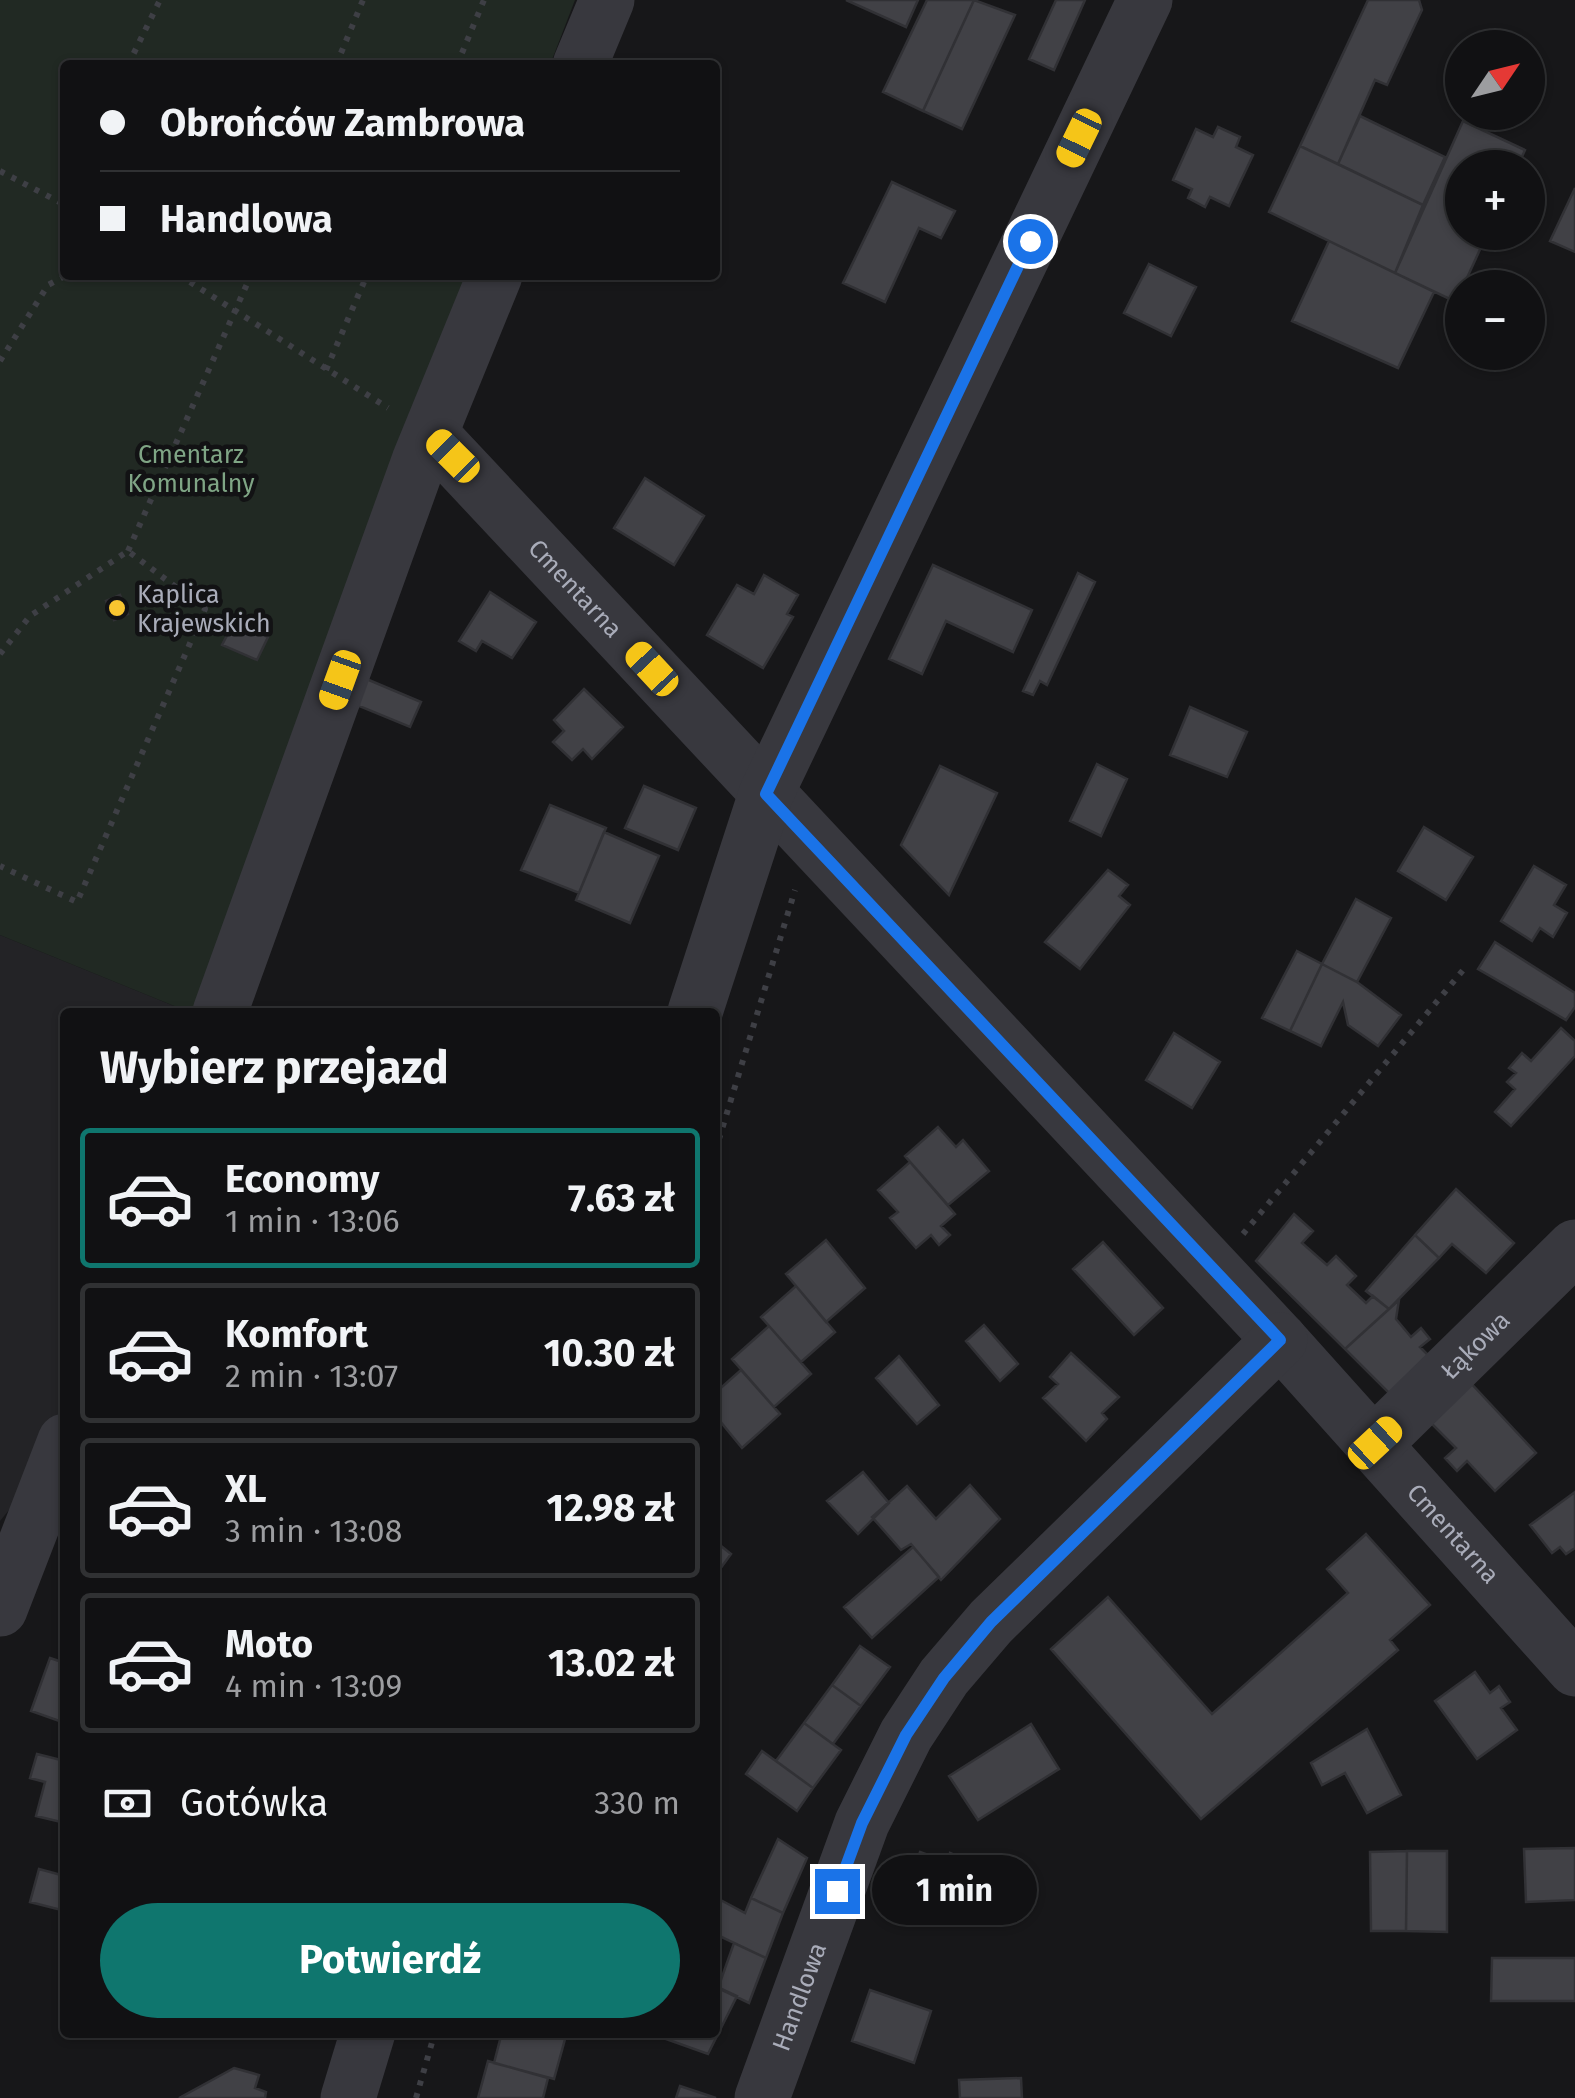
<!DOCTYPE html>
<html lang="pl">
<head>
<meta charset="utf-8">
<style>
  body { margin:0; font-family:"Fira Sans",sans-serif; background:#1a1a1c; color:#f1f3f6; height:100vh; display:flex; flex-direction:column; font-size:38px; white-space:nowrap }
  * { box-sizing:border-box; margin:0 }
  p { font-size:32px; color:#9c9da0 }
  .icon { flex:none; width:55px; height:55px; fill:none; stroke:currentColor; stroke-width:2; stroke-linecap:round; stroke-linejoin:round }
  .map { position:relative; flex:1; overflow:hidden }
  .drawer { position:absolute; left:60px; top:1008px; width:660px; height:1030px; display:flex; flex-direction:column; background:#111113; border-radius:10px; box-shadow:0 2px 8px #0004,0 0 0 2px #303133 }
  .drawer>* { flex:none }
  .hud { position:absolute; left:60px; top:60px; width:660px; height:220px; border-radius:10px; box-shadow:0 2px 8px #0004,0 0 0 2px #303133; display:grid; align-content:center; height:220px; padding:0 40px; background:#111113 }
  .needle { width:65px; rotate:55deg }
  .tools { position:absolute; left:1445px; top:30px; display:grid; gap:20px }
  .tools a { display:grid; place-items:center; width:100px; height:100px; border-radius:50%; background:#111113; box-shadow:0 2px 8px #0004,0 0 0 2px #303133; font-size:50px }
  .end { position:absolute; width:45px; height:45px; margin:-22px; border:12px solid #1a73e8; background:#fff; box-shadow:0 0 0 5px #fff }
  .from { border-radius:50% }
  .bubble { position:absolute; height:70px; border-radius:35px; background:#111113; box-shadow:0 2px 8px #0004,0 0 0 2px #303133; font-size:32px; font-weight:700; line-height:70px; text-align:center }
  .car { position:absolute; width:30px; height:60px; margin:-30px -15px; border-radius:12px; box-shadow:0 0 8px 2px #0007; background:linear-gradient(#f5c518 24%,#345 0 40%,#f5c518 0 76%,#345 0 86%,#f5c518 0) }
  .hud b { display:flex; align-items:center; gap:35px; height:95px; font-size:38px }
  .hud b+b { border-top:2px solid #303133 }
  .hud i { width:25px; height:25px; background:#f1f3f6 }
  ul { padding:0; list-style:none }
  li { display:flex; align-items:center; gap:30px; height:140px; margin:0 20px 15px; padding:0 20px; border:5px solid #303133; border-radius:10px }
  li div { flex:1 }
  li b { display:block; font-size:38px }
  li em { font-style:normal; font-weight:700 }
  li.active { border-color:#0f766e }
  li>.icon { width:90px; height:90px; stroke-width:1.5 }
  h2 { padding:0 40px; font-size:45px; line-height:120px }
  .pay { display:flex; align-items:center; gap:25px; height:110px; padding:0 40px; font-size:38px }
  .pay p { margin-inline-start:auto }
  .cta { display:flex; gap:20px; margin-top:auto; padding:20px 40px }
  .cta a { flex:1; height:115px; border-radius:60px; background:#0f766e; color:#fff; font-size:40px; font-weight:700; line-height:115px; text-align:center }
  .map>svg:first-child { display:block }
</style>
</head>
<body>
<div class="map">
<svg width="1575" height="2098" viewBox="0 0 1575 2098">
  <rect width="100%" height="100%" fill="#171719"/>
  <path fill="#232326" d="M0,935L189,1012H65V1441L0,1521Z"/>
  <path fill="#212923" d="M0,0H575L550,65H65V275H467L200,1012H189L0,935Z"/>
  <path fill="#414146" stroke="#313135" stroke-width="2.5" d="M846,0H918L906,27Z
    M927,0H974L923,111L883,92Z
    M974,0L1015,15L962,129L923,111Z
    M1056,0H1085L1054,70L1029,59Z
    M1368,0H1419L1422,10L1387,85L1375,80L1338,164L1300,146Z
    M1360,116L1445,157L1423,205L1338,164Z
    M1463,121L1525,150L1517,168H1462V232H1488L1456,302L1395,273Z
    M1218,127L1240,137L1236,147L1253,155L1229,206L1210,197L1205,207L1188,198L1192,189L1173,180L1196,129L1213,137Z
    M1300,146L1423,205L1395,273L1269,212Z
    M892,182L955,211L941,238L919,228L885,302L843,283Z
    M1575,188V252L1550,241Z
    M1329,241L1434,292L1398,368L1292,321Z
    M1149,264L1196,287L1171,336L1124,313Z
    M645,478L704,516L674,565L614,528Z
    M933,565L1032,610L1013,652L946,621L922,674L889,659Z
    M1078,573L1095,582L1047,685L1040,681L1033,695L1023,691Z
    M764,575L798,595L787,614L793,617L763,668L707,635L737,585L754,594Z
    M490,592L536,622L512,658L482,641L476,651L459,641Z
    M120,595L128,614L114,620L106,601Z
    M234,622L268,637L257,660L222,645Z
    M357,675L421,702L410,727L359,706Z
    M584,689L623,727L592,759L583,749L572,760L553,742L564,731L554,720Z
    M1190,707L1247,732L1227,777L1170,755Z
    M1097,764L1127,779L1101,836L1070,821Z
    M940,766L997,793L949,895L901,845Z
    M644,786L696,808L678,850L625,828Z
    M550,805L606,828L579,893L521,870Z
    M1424,827L1473,857L1446,900L1398,871Z
    M604,832L659,856L630,923L576,900Z
    M1534,866L1566,885L1554,905L1567,913L1553,937L1540,928L1532,941L1501,921Z
    M1108,870L1128,885L1119,896L1130,905L1080,969L1045,942Z
    M1356,899L1391,918L1357,982L1322,964Z
    M1495,942L1575,993V1007L1566,1020L1478,969Z
    M1297,951L1322,964L1290,1031L1262,1018Z
    M1322,964L1357,982L1401,1015L1378,1046L1348,1025L1343,1002L1321,1046L1290,1031Z
    M1561,1028L1575,1041V1056L1511,1126L1495,1112L1515,1089L1507,1082L1516,1073L1509,1068L1522,1053L1531,1061Z
    M1174,1033L1220,1062L1192,1108L1146,1080Z
    M938,1127L956,1147L963,1140L989,1171L948,1205L905,1156Z
    M910,1162L955,1214L941,1226L950,1235L939,1245L931,1235L916,1248L890,1218L898,1212L878,1190Z
    M1456,1189L1514,1243L1486,1273L1452,1244L1439,1258L1415,1235Z
    M1294,1214L1313,1231L1302,1243L1327,1265L1336,1256L1356,1276L1347,1285L1366,1303L1373,1296L1389,1309L1345,1349L1256,1261Z
    M1415,1235L1439,1258L1389,1309L1366,1291Z
    M826,1240L865,1288L826,1322L786,1274Z
    M1103,1242L1163,1308L1134,1335L1073,1269Z
    M796,1286L835,1332L801,1362L761,1317Z
    M1399,1300L1396,1319L1411,1337L1421,1328L1430,1339L1420,1347L1436,1363L1398,1402L1345,1349Z
    M984,1325L1018,1364L1000,1381L966,1341Z
    M769,1326L811,1374L774,1407L732,1359Z
    M1071,1353L1119,1397L1102,1413L1107,1419L1086,1441L1043,1398L1058,1384L1050,1377Z
    M899,1356L939,1405L917,1424L876,1378Z
    M741,1370L780,1414L742,1448L715,1415V1393Z
    M1468,1380L1536,1453L1495,1491L1467,1461L1457,1471L1445,1458L1456,1448L1427,1419Z
    M863,1472L889,1503L858,1534L827,1501Z
    M970,1485L1000,1519L941,1580L911,1544L901,1550L872,1517L907,1486L936,1519Z
    M1575,1492V1548L1566,1554L1560,1547L1552,1553L1530,1525Z
    M1366,1534L1430,1605L1390,1640L1398,1650L1201,1819L1051,1649L1108,1597L1212,1714L1348,1593L1327,1569Z
    M715,1541L731,1554L715,1576Z
    M913,1547L939,1577L872,1638L844,1607Z
    M860,1646L890,1667L861,1706L832,1685Z
    M50,1658L65,1663V1723L31,1711Z
    M1475,1672L1490,1693L1499,1686L1510,1702L1501,1708L1517,1730L1477,1759L1435,1701Z
    M832,1685L861,1706L833,1744L804,1723Z
    M804,1723L841,1750L813,1788L776,1761Z
    M1031,1724L1059,1769L978,1820L949,1776Z
    M1367,1729L1401,1795L1367,1813L1345,1773L1322,1785L1311,1763Z
    M762,1751L813,1788L797,1811L746,1774Z
    M37,1754L65,1761V1823L36,1816L45,1782L30,1778Z
    M778,1839L807,1858L783,1913L751,1898Z
    M1575,1848V1900L1526,1902L1524,1849Z
    M1407,1851H1447V1932L1406,1931Z
    M1407,1851L1406,1931H1371L1370,1852Z
    M920,1852L947,1862L950,1853L967,1860L965,1867L978,1873L960,1923L907,1905L918,1878L912,1876Z
    M39,1869L65,1876V1911L30,1902Z
    M715,1897L745,1913L751,1898L783,1913L766,1958L715,1934Z
    M734,1943L766,1958L749,2003L718,1988Z
    M1492,1958H1575V2001H1491Z
    M715,1986L737,1996L708,2054L652,2034L715,2032Z
    M870,1990L931,2011L914,2063L852,2041Z
    M502,2032H567L554,2079L494,2063Z
    M488,2061L548,2078L543,2098H478Z
    M234,2068L259,2075L255,2088L266,2092L265,2098H179Z
    M1021,2078L1022,2098H960L959,2080Z
    M680,2086L716,2098H676Z"/>
  <g fill="none" stroke-linecap="round" stroke-linejoin="round">
    <path stroke="#3e3f45" stroke-width="6" stroke-dasharray="5 8" stroke-linecap="butt" d="M128,65L160,0
      M336,65L363,0
      M457,65L484,0
      M0,171L65,205
      M179,275L388,408
      M0,361L48,285L67,275
      M326,370L367,275
      M128,551L251,275
      M0,654L30,616L128,551L205,609L77,902L0,866
      M715,1152L795,890
      M1243,1234L1464,969
      M416,2098L435,2032"/>
    <g stroke="#38383e" stroke-width="55">
      <path d="M580,65L607,0"/>
      <path id="s1" d="M432,435L1280,1340L1575,1669"/>
      <path d="M220,1012L419,461L495,275"/>
      <path d="M695,1012L766,794L1145,0"/>
      <path id="s2" d="M1375,1443L1575,1247"/>
      <path d="M0,1609L65,1441"/>
      <path d="M348,2098L368,2032"/>
      <path id="s3" d="M762,2098L862,1823L906,1735L944,1677L991,1622L1280,1340"/>
    </g>
  </g>
  <g fill="none" stroke-linecap="round" stroke-linejoin="round">
    <path stroke="#1a73e8" stroke-width="12" d="M837,1891L862,1823L906,1735L944,1678L991,1622L1280,1340L766,794L1030,241"/>
  </g>
  <circle fill="#f8c530" stroke="#121214" stroke-width="4" cx="117" cy="608" r="10"/>
  <g text-anchor="middle" stroke-width="9" stroke-linejoin="round" paint-order="stroke">
    <g font-size="25" fill="#7fa585" stroke="#121214">
      <text x="191" y="463">Cmentarz<tspan x="191" dy="29">Komunalny</tspan></text>
    </g>
    <g font-size="25" fill="#a9acb9" stroke="#121214">
      <text dy="9" stroke="none"><textPath href="#s1" startOffset="210">Cmentarna</textPath></text>
      <text dy="9" stroke="none"><textPath href="#s2" startOffset="140">Łąkowa</textPath></text>
      <text dy="9" stroke="none"><textPath href="#s1" startOffset="1500">Cmentarna</textPath></text>
      <text dy="9" stroke="none"><textPath href="#s3" startOffset="108">Handlowa</textPath></text>
    </g>
    <g font-size="25" fill="#a9acb9" stroke="#121214" text-anchor="start">
      <text x="137" y="603">Kaplica<tspan x="137" dy="29">Krajewskich</tspan></text>
    </g>
  </g>
</svg>
<div class="tools">
<a><svg class="needle" viewBox="-14 -14 28 28"><path d="M0-13l5 13h-10z" fill="#e53935"/><path d="M0 13l5-13h-10z" fill="#9c9da0"/></svg></a>
<a>+</a>
<a>−</a>
</div>
<i class="end from" style="left:1030px;top:241px"></i>
<i class="end" style="left:837px;top:1891px"></i>
<div class="bubble" style="left:872px;top:1855px;width:165px">1 min</div>
<i class="car" style="left:1079px;top:138px;rotate:206deg"></i>
<i class="car" style="left:453px;top:456px;rotate:315deg"></i>
<i class="car" style="left:652px;top:669px;rotate:317deg"></i>
<i class="car" style="left:340px;top:680px;rotate:200deg"></i>
<i class="car" style="left:1375px;top:1443px;rotate:47deg"></i>
<div class="hud">
<b><i class="from"></i>Obrońców Zambrowa</b>
<b><i></i>Handlowa</b>
</div>
<section class="drawer">
<h2>Wybierz przejazd</h2>
<ul>
<li class="active"><svg class="icon" aria-label="car" viewBox="0 0 24 24"><path d="M5 17H2v-5l4-1 3-4h7l3 4 3 1v5h-3M9 17h6M6 11h13"/><circle cx="7" cy="17" r="2"/><circle cx="17" cy="17" r="2"/></svg><div><b>Economy</b><p>1 min · 13:06</p></div><em>7.63 zł</em></li>
<li><svg class="icon" aria-label="car" viewBox="0 0 24 24"><path d="M5 17H2v-5l4-1 3-4h7l3 4 3 1v5h-3M9 17h6M6 11h13"/><circle cx="7" cy="17" r="2"/><circle cx="17" cy="17" r="2"/></svg><div><b>Komfort</b><p>2 min · 13:07</p></div><em>10.30 zł</em></li>
<li><svg class="icon" aria-label="car" viewBox="0 0 24 24"><path d="M5 17H2v-5l4-1 3-4h7l3 4 3 1v5h-3M9 17h6M6 11h13"/><circle cx="7" cy="17" r="2"/><circle cx="17" cy="17" r="2"/></svg><div><b>XL</b><p>3 min · 13:08</p></div><em>12.98 zł</em></li>
<li><svg class="icon" aria-label="car" viewBox="0 0 24 24"><path d="M5 17H2v-5l4-1 3-4h7l3 4 3 1v5h-3M9 17h6M6 11h13"/><circle cx="7" cy="17" r="2"/><circle cx="17" cy="17" r="2"/></svg><div><b>Moto</b><p>4 min · 13:09</p></div><em>13.02 zł</em></li>
</ul>
<div class="pay"><svg class="icon" aria-label="cash" viewBox="0 0 24 24"><path d="M3 7h18v10H3z"/><circle cx="12" cy="12" r="2"/></svg>Gotówka<p>330 m</p></div>
<div class="cta"><a>Potwierdź</a></div>
</section>
</div>
</body>
</html>
